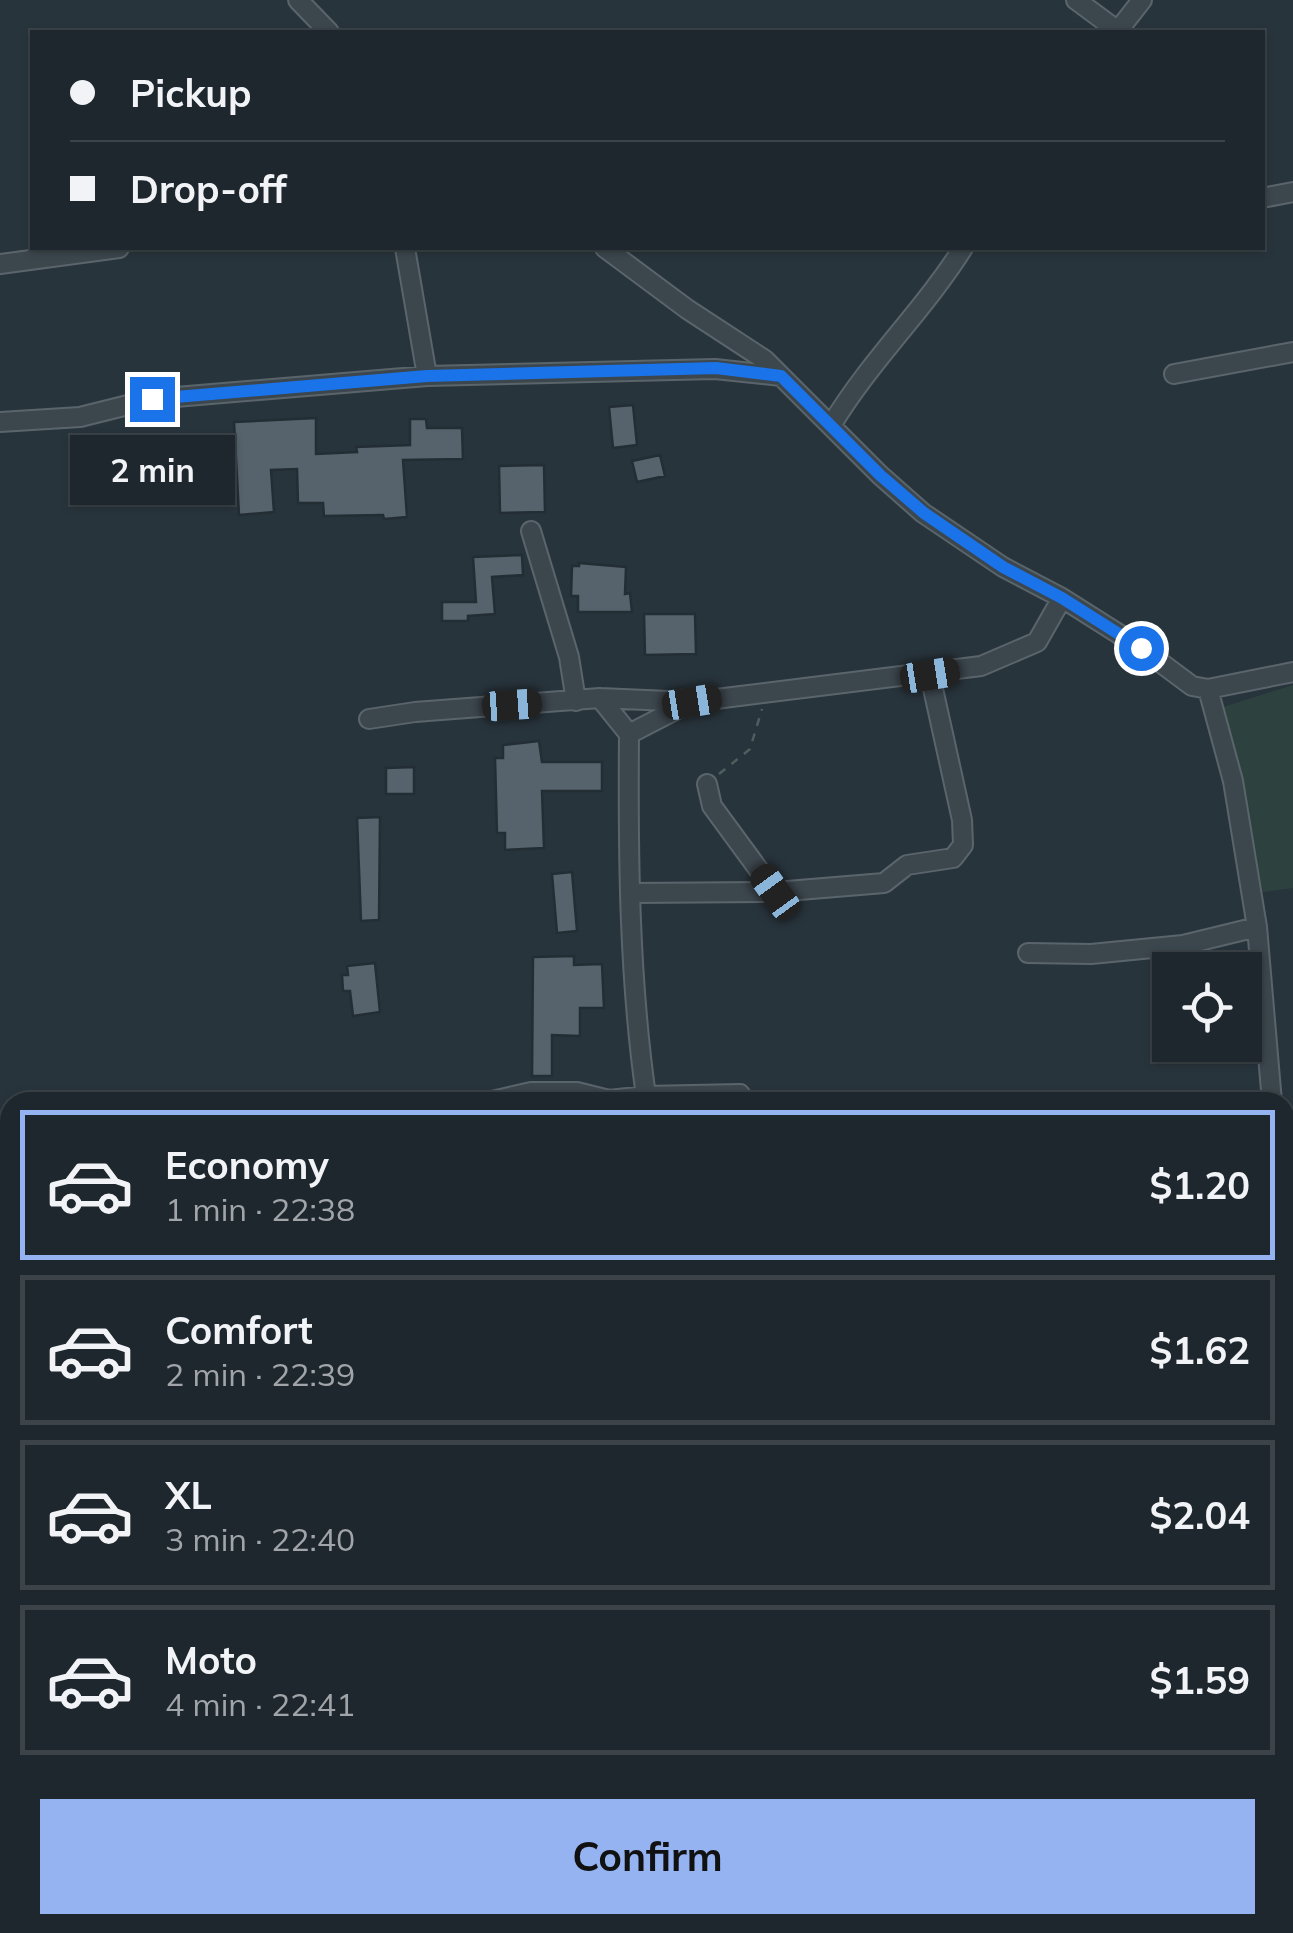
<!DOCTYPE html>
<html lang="en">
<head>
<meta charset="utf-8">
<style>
  body { margin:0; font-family:Mulish,sans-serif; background:#2b3339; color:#f1f3f6; height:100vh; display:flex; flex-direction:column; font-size:38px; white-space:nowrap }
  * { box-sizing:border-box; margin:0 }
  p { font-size:32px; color:#a1a5aa }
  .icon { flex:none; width:55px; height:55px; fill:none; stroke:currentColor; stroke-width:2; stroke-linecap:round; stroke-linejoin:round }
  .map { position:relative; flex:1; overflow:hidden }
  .sheet { position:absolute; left:0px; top:1092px; width:1295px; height:842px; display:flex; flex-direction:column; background:#1e272d; border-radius:30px 30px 0 0; box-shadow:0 2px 8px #0004,0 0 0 2px #3c4449 }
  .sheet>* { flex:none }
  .banner { position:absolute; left:30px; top:30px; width:1235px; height:220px; border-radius:0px; box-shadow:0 2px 8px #0004,0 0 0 2px #3c4449; display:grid; align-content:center; height:220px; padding:0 40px; background:#1e272d }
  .controls { position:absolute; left:1152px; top:952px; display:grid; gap:20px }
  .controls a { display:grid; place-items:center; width:110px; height:110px; border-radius:0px; background:#1e272d; box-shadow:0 2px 8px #0004,0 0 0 2px #3c4449; font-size:50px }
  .end { position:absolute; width:45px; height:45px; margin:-22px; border:12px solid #1a73e8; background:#fff; box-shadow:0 0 0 5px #fff }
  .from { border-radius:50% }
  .bubble { position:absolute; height:70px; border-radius:0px; background:#1e272d; box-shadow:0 2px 8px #0004,0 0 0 2px #3c4449; font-size:32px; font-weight:700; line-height:70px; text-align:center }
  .car { position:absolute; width:30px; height:60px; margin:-30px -15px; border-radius:12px; box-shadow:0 0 8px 2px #0007; background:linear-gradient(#222 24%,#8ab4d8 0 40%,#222 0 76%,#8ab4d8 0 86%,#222 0) }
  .banner b { display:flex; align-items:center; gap:35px; height:95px; font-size:38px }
  .banner b+b { border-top:2px solid #3c4449 }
  .banner i { width:25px; height:25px; background:#f1f3f6 }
  ul { padding:18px 0 0; list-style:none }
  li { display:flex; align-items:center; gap:30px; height:150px; margin:0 20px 15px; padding:0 20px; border:5px solid #3c4449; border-radius:0px }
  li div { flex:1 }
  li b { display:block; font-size:38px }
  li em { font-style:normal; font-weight:700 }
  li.selected { border-color:#95b2f1 }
  li>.icon { width:90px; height:90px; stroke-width:1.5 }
  .action { display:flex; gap:20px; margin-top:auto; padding:20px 40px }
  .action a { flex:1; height:115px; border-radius:0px; background:#95b2f1; color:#111; font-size:40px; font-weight:700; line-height:115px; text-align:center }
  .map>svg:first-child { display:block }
</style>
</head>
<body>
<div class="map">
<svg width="1293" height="1933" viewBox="0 0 1293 1933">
  <rect width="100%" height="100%" fill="#28343c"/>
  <path fill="#2d423e" d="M1293,685V888L1263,892L1223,707Z
    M479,1925H625L626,1933H480Z"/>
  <path fill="#56636c" stroke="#232d34" stroke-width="2.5" d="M633,405L637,445L613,448L609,407Z
    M316,418V454L357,452L356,447L410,445V419H426L427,428H462L463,459L403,460L407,517L384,519L383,515L324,516L323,503H298L297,469L271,470L274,512L239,515L234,422Z
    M175,450L176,474L149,475L148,452Z
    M660,455L665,476L637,482L632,461Z
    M544,465L545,512L500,513L499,466Z
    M522,555L523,575L492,577L495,614L468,616V621H442V602H476L473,557Z
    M579,563L626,567L625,594L630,593L632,612H578V596H571L572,566H579Z
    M644,614H695L696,654L645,655Z
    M539,741L542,762H602V791H542L544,848L505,850V833H497L495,758H503V745Z
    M414,767V794H386V768Z
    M380,817L379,920L361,921L357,818Z
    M572,872L577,931L557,933L552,874Z
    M574,956V965L602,964L604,1008H580V1036L552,1035V1076H532L533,957Z
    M375,963L380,1012L353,1016L350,991H343L342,975H348L347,966Z"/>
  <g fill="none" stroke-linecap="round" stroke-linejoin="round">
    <defs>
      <path id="minor" d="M298,0L329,32
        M1076,0L1118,31
        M1117,32L1142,0
        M1262,198L1293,192
        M405,248L427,376
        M605,248L687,309L765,360L880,475L923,513L1003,567L1062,598L1141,648L1192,686L1208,689L1293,672
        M0,264L119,248
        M1174,374L1293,352
        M0,422L80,417L152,399L427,376L715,369L781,376
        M832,424C870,361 924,310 963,248
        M531,531L569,657L576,701
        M1208,689L1233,781L1257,927L1272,1102
        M600,698L629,734C628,854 629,977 646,1096
        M369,719L415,712L600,698L692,702L981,666L1037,642L1062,598
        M629,734L691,702
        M707,784L712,806L775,892
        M631,893L775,892L884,883L907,865L953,858L963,845L962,820L930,675
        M1028,953L1091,954L1183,945L1257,927
        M488,1102L531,1092H577L609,1100L646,1096L740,1094L745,1102
        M1285,1228H1293
        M1285,1253L1293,1327
        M1285,1384L1293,1383
        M1285,1536L1293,1535
        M0,1818L10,1854
        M33,1925L37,1933
        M226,1925L229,1933
        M350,1925V1933
        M792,1925L793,1933
        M1178,1925L1184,1933
        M98,1933L117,1925
        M1076,1933L1108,1925"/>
    </defs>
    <use href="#minor" stroke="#5a646b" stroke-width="22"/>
    <path stroke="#4c5f5d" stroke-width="2.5" stroke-dasharray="8 8" stroke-linecap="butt" d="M719,774L750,749L762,709"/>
    <use href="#minor" stroke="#3c464d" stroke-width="18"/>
  </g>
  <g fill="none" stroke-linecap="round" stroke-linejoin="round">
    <path stroke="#1a73e8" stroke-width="12" d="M152,399L427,376L716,368L781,376L880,475L924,513L1003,567L1062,598L1141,648"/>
  </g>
</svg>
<div class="controls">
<a><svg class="icon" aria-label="locate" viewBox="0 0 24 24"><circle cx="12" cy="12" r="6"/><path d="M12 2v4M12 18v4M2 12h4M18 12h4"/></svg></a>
</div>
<i class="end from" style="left:1141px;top:648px"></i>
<i class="end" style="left:152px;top:399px"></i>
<div class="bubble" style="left:70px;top:435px;width:165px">2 min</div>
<i class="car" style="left:930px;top:675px;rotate:81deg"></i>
<i class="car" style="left:692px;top:702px;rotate:81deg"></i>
<i class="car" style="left:512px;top:705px;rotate:86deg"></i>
<i class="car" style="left:775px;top:892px;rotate:324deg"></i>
<div class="banner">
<b><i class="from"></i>Pickup</b>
<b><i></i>Drop-off</b>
</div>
<section class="sheet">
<ul>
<li class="selected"><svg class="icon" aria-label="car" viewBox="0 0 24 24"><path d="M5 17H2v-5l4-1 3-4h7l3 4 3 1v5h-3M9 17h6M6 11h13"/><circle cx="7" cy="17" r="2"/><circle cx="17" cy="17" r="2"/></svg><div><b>Economy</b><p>1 min · 22:38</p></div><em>$1.20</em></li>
<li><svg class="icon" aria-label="car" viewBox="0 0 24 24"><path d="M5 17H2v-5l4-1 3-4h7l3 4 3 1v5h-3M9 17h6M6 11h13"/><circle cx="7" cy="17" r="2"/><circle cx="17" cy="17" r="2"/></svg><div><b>Comfort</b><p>2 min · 22:39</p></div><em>$1.62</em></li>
<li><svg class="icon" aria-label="car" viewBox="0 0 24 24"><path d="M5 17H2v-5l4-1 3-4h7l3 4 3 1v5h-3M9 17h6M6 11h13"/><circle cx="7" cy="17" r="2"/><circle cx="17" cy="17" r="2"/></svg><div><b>XL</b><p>3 min · 22:40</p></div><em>$2.04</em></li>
<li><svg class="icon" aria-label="car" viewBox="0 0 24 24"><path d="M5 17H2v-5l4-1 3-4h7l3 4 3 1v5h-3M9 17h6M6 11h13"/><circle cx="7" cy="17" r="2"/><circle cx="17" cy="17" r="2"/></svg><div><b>Moto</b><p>4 min · 22:41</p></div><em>$1.59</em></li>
</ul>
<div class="action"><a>Confirm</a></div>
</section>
</div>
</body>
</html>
